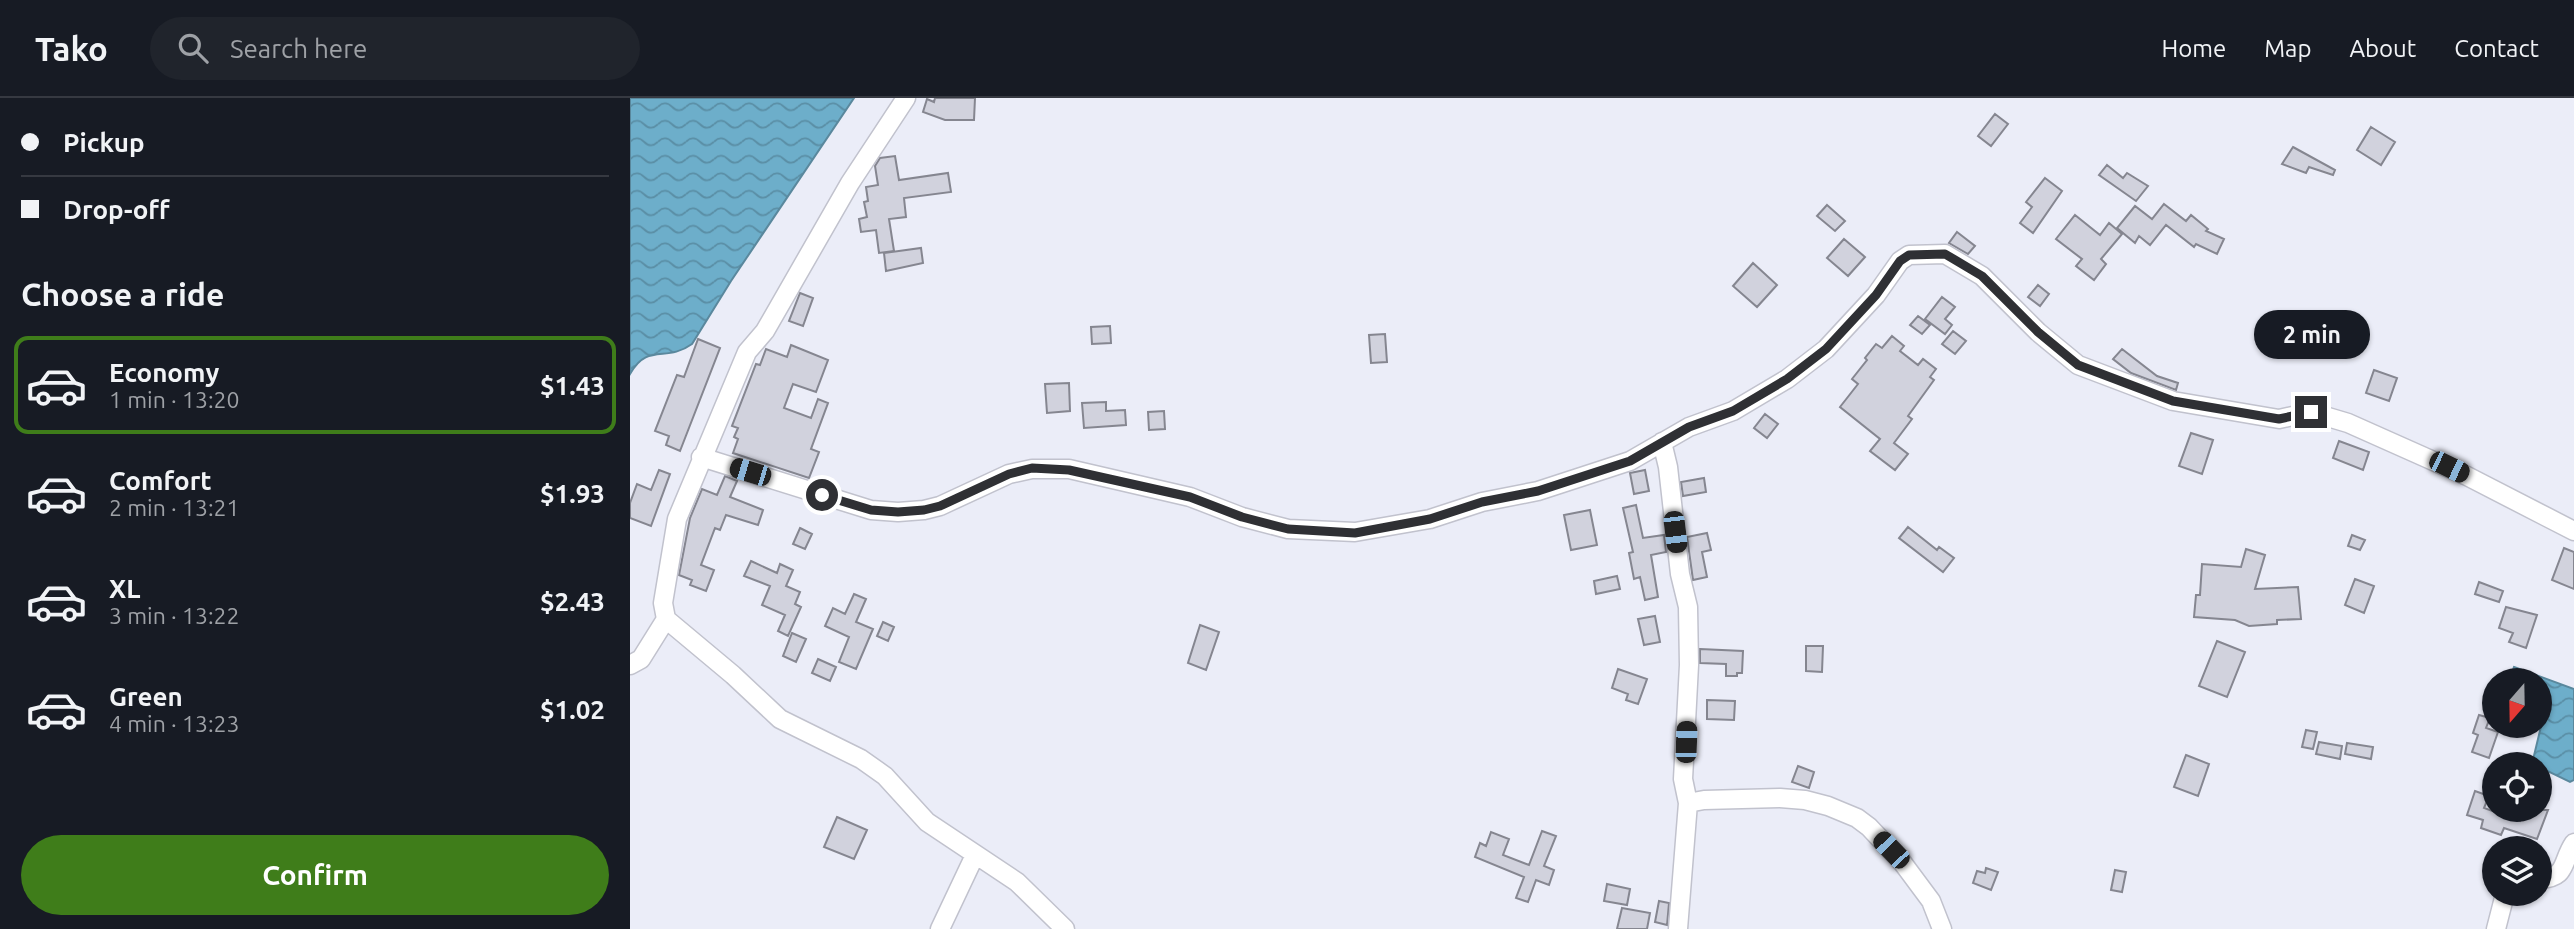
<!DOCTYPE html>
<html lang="en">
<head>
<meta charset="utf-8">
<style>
  body { margin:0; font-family:Ubuntu,sans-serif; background:#20242c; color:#f1f3f6; height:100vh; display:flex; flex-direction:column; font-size:26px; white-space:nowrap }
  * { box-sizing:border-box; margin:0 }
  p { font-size:23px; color:#9ea1a6 }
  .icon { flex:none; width:38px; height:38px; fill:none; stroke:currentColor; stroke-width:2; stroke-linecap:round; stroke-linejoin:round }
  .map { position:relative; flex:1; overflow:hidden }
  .panel { display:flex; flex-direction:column; background:#171b24; width:630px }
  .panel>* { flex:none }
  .top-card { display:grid; align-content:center; height:154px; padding:0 21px; background:#171b24 }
  .needle { width:46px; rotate:200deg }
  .buttons { position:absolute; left:1852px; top:570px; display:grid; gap:14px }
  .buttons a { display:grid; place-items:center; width:70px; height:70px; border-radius:50%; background:#171b24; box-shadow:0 2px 5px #0004; font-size:35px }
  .end { position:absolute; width:32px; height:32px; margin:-16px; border:9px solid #2f3034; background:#fff; box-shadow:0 0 0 4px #fff }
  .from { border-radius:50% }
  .bubble { position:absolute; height:49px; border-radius:24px; background:#171b24; box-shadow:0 2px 5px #0004; font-size:23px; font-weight:600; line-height:49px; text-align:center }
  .car { position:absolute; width:21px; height:42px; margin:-21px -10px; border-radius:9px; box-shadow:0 0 5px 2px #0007; background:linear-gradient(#222 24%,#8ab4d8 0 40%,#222 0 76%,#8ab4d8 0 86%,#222 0) }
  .top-card b { display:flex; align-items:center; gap:24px; height:66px; font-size:26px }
  .top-card b+b { border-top:2px solid #363941 }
  .top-card i { width:18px; height:18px; background:#f1f3f6 }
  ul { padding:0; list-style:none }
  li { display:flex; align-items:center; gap:21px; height:98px; margin:0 14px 10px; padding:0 7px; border:4px solid transparent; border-radius:14px }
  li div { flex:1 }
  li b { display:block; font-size:26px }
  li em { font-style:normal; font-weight:600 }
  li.current { border-color:#3f7d1a }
  li>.icon { width:63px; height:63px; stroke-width:1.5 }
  h2 { padding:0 21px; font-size:32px; line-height:84px }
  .cta { display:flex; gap:14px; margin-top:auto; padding:14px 21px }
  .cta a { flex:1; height:80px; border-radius:42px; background:#3f7d1a; color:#fff; font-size:28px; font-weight:600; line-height:80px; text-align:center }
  header { display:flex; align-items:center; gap:42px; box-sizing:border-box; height:98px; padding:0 35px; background:#171b24; border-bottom:2px solid #363941 }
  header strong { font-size:33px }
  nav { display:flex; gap:38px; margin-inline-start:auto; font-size:24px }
  .search { width:490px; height:63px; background:#20242c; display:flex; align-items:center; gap:18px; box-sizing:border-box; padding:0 24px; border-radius:38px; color:#9ea1a6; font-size:26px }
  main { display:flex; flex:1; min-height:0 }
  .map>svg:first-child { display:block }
</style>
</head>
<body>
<header>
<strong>Tako</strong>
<div class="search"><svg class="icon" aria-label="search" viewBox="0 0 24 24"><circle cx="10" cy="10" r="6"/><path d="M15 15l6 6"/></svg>Search here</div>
<nav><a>Home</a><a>Map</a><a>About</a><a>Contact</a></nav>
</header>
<main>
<section class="panel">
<div class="top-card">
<b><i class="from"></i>Pickup</b>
<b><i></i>Drop-off</b>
</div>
<h2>Choose a ride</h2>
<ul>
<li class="current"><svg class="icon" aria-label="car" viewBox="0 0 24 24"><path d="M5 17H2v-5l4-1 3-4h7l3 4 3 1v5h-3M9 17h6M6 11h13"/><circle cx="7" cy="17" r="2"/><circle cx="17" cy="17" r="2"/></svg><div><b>Economy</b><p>1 min · 13:20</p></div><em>$1.43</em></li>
<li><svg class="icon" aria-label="car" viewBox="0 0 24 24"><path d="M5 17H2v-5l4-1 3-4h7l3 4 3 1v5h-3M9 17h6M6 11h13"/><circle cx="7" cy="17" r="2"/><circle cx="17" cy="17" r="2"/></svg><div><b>Comfort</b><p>2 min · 13:21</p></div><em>$1.93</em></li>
<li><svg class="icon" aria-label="car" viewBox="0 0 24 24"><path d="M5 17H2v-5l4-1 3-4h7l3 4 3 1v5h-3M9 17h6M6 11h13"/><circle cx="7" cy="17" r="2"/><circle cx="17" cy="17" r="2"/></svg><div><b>XL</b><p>3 min · 13:22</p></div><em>$2.43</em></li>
<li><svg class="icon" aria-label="car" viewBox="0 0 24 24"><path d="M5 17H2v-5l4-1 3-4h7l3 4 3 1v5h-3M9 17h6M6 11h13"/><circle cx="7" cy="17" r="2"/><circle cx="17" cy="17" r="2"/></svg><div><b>Green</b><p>4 min · 13:23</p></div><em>$1.02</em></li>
</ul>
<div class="cta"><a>Confirm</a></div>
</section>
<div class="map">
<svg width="1944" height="831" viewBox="0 0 1944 831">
  <defs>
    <pattern id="water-waves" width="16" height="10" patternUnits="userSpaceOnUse" patternTransform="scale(1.75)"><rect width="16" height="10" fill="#6daeca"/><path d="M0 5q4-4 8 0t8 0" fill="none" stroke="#5a8ea5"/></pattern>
  </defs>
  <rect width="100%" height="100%" fill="#ebedf8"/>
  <path fill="url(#water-waves)" stroke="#5a889d" stroke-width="2" d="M0,0H224L101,183L62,246C36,265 18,244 0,276Z
    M1884,569L1944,591V682L1940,684L1909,669V667L1902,666L1914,616L1909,613V583H1879Z"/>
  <path fill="#d1d2dd" stroke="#858690" stroke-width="2" d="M305,0H345L344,22H315L293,14L297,1L304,4Z
    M1365,16L1378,26L1361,48L1348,38Z
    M1741,29L1765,44L1751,67L1727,52Z
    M1663,49L1705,72L1703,77L1679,69L1676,75L1652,66Z
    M265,58L269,82L318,75L321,94L274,100L276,119L259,121L264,153L249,155L246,132L231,134L229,121L237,119L234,104L238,103L236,89L248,87L245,68L250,60Z
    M1477,67L1493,80L1497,75L1518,88L1506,103L1469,77Z
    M1415,80L1432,93L1403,135L1390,125L1402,109L1396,104Z
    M1534,106L1556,123L1561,117L1578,131L1576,133L1594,141L1587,156L1566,146L1564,149L1536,127L1520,147L1509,138L1505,145L1487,130L1505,108L1522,121Z
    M1197,107L1215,123L1205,133L1187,118Z
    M1445,117L1470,137L1479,125L1492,136L1471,161L1476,166L1464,182L1446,168L1452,161L1426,141Z
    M1327,134L1345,148L1338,156L1319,145Z
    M1214,141L1235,159L1218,178L1197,160Z
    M291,150L293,165L256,173L254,155Z
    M1123,165L1147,187L1127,209L1103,188Z
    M1408,187L1419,196L1410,208L1398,199Z
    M170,195L183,200L173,228L159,223Z
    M1312,199L1325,209L1315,221L1322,227L1315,236L1295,221Z
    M1288,218L1300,227L1292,236L1280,227Z
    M480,228L481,245L462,246L461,229Z
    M1323,233L1336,243L1325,256L1312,246Z
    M755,236L757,264L741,265L739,237Z
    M1262,238L1274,248L1270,253L1288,267L1293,261L1306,271L1300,279L1304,282L1278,318L1282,321L1264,345L1278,356L1265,372L1240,353L1250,341L1210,309L1228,286L1222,281L1237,262L1235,260L1246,246L1252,250Z
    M68,241L90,250L50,353L36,347L39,338L25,333L47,277L54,279Z
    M161,247L198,262L186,294L163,286L154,310L181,320L188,301L198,305L181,351L189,354L179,380L103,355L108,341L104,339L108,330L102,328L126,266L130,267L136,251L157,259Z
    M1492,251L1527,278L1548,285L1546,292L1501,275L1483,261Z
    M1744,272L1767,280L1759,303L1736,295Z
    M439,285L440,313L417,315L415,286Z
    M476,304V313L495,312L496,327L454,330L452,305Z
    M534,313L535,331L519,332L518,314Z
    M1135,316L1148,326L1137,340L1124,330Z
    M1561,335L1583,342L1572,376L1549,368Z
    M1709,343L1739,354L1733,372L1703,360Z
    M29,372L40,376L21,428L0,420V405L7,386L21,392Z
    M1015,372L1019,393L1004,396L1000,375Z
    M95,378L107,383L100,399L133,412L128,427L96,417L90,432L85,430L71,467L84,472L76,493L60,487L62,482L49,477L60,420L72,391L87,397Z
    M1074,380L1076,394L1053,398L1051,384Z
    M1006,407L1013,440L1034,437L1036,454L1021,457L1028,499L1015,502L1010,479L1004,481L999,455L1003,454L993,410Z
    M960,412L967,447L941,452L934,417Z
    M1278,429L1307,452L1309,449L1324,460L1313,474L1269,440Z
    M170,430L182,436L175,451L163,446Z
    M1077,435L1081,452L1072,454L1077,479L1063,482L1057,439Z
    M1722,437L1735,442L1730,452L1718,448Z
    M1934,450L1944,454V491L1922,482Z
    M1616,451L1635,457L1625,491L1668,489L1671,521L1647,522V526L1619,528L1605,522L1564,519L1566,497H1570L1572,466L1611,469Z
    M121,463L147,475L150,466L163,472L156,488L170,494L165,506L171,509L158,538L148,533L155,517L132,507L140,488L114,478Z
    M987,478L990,491L966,496L964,483Z
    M1725,481L1744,488L1734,515L1715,507Z
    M1849,484L1873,493L1869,504L1845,496Z
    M224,496L236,501L226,524L243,531L226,571L209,564L219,539L195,528L203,510L215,516Z
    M1876,509L1907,517L1896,550L1879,544L1883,535L1869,530Z
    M1025,518L1030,544L1014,547L1008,521Z
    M253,524L264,529L258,543L247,538Z
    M570,527L589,534L576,572L558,565Z
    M162,535L176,541L166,564L153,558Z
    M1587,543L1615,554L1597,599L1569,588Z
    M1176,548H1193L1192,574L1176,573Z
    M1070,551L1113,553L1112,575H1107V578H1096V566L1070,565Z
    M188,561L206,569L200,583L182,575Z
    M988,571L1017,581L1008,606L996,602L998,596L982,590Z
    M1077,602L1105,603L1104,622L1077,621Z
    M1849,617L1860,620L1856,630L1868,634L1859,660L1842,654L1848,637L1843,635Z
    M1676,632L1687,634L1683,651L1672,649Z
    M1689,644L1712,648L1710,661L1686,656Z
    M1717,645L1743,649L1741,661L1715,656Z
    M1556,657L1579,666L1568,698L1544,689Z
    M1168,668L1184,674L1179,690L1162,684Z
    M1845,693L1859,698L1854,710L1890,723L1894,712H1918L1907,741L1874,730L1871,737L1851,730L1853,722L1837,717Z
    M207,719L237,732L224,761L194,749Z
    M912,733L926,738L914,768L924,772L919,787L906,782L898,804L886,800L894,779L845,759L850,745L856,748L861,734L879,741L873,757L899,767Z
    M1356,770L1368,774L1361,792L1343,785L1347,773L1355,775Z
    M1485,772L1496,774L1492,794L1481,792Z
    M977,786L1000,791L997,807L974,803Z
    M1029,803L1039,805L1037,827L1025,824Z
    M992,810L1020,815L1017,831H987Z"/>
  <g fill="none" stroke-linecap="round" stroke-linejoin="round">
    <defs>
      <path id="street" d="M1032,344L1038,369L1050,476L1058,509L1059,567L1053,681L1058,705L1074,702L1150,700L1175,702L1198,708L1227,720L1239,729L1272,764L1301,803L1312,831
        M71,359L241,412L268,414L294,412L310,408L379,376L402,371H439L560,399L612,419L658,431L725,434L800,421L852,404L908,393L1000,363L1059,329L1103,313L1157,281L1196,251L1246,197L1270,163L1279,157L1315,156L1352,178L1408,234L1448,267L1543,303L1649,321L1681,314L1718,325L1837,378L1944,433
        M36,521L103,577L150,621L231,661L255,678L297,724L387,784L435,831
        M0,567L11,561L36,521L33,505L47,421L117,254L135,233L220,85L276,0
        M1909,781C1938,780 1931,764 1944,745
        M310,831L345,757
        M1048,831L1058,705
        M1866,831L1875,796"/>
    </defs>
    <use href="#street" stroke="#c1c2cd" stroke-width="21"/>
    <use href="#street" stroke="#fff" stroke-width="18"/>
  </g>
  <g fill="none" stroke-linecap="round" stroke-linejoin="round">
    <path stroke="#2f3034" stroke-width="9" d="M192,397L241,412L268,414L294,412L310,408L379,376L402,370L439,372L560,399L612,419L658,431L725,435L800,421L852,404L908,393L1000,363L1059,329L1103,313L1157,281L1196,251L1246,197L1270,163L1279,157L1315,156L1352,178L1408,234L1448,267L1543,303L1649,321L1681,314"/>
  </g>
</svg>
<div class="buttons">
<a><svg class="needle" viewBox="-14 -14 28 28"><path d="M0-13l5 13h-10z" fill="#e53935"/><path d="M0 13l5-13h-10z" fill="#9ea1a6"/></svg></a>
<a><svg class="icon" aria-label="locate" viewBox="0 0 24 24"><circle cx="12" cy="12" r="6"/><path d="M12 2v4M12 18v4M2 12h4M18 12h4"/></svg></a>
<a><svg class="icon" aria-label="layers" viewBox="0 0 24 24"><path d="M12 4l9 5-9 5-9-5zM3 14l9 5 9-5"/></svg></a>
</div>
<i class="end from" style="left:192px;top:397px"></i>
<i class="end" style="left:1681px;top:314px"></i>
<div class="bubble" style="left:1624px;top:212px;width:116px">2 min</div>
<i class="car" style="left:1819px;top:369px;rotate:116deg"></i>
<i class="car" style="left:120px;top:374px;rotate:287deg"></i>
<i class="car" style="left:1045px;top:434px;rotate:173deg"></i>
<i class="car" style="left:1056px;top:644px;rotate:2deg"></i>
<i class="car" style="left:1261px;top:752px;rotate:316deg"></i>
</div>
</main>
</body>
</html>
